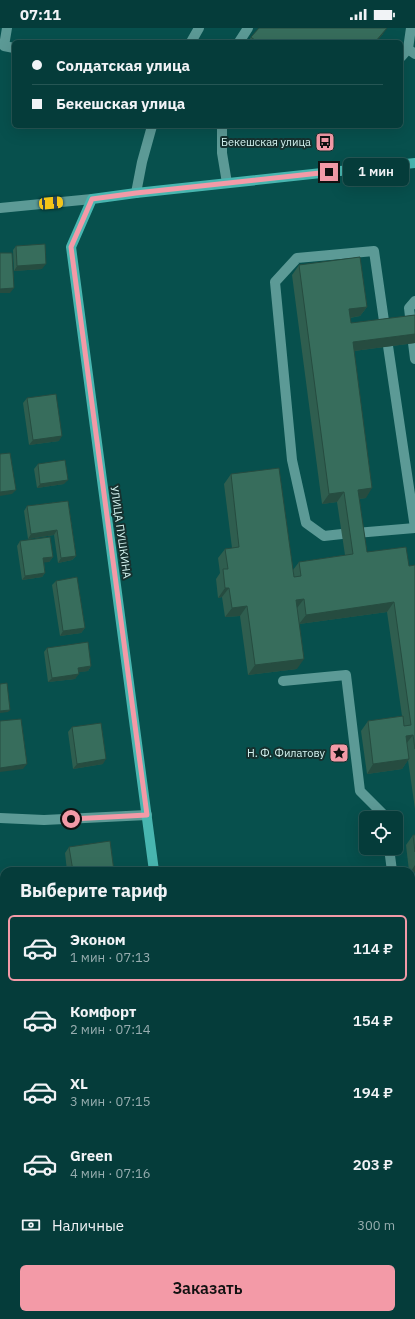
<!DOCTYPE html>
<html lang="ru">
<head>
<meta charset="utf-8">
<style>
  body { margin:0; font-family:"IBM Plex Sans",sans-serif; background:#134745; color:#f1f3f6; height:100vh; display:flex; flex-direction:column; font-size:15px; white-space:nowrap }
  * { box-sizing:border-box; margin:0 }
  p { font-size:13px; color:#97adaf }
  .icon { flex:none; width:22px; height:22px; fill:none; stroke:currentColor; stroke-width:2; stroke-linecap:round; stroke-linejoin:round }
  .map { position:relative; flex:1; overflow:hidden }
  .drawer { position:absolute; left:0px; top:839px; width:415px; height:452px; display:flex; flex-direction:column; background:#053c3a; border-radius:12px 12px 0 0; box-shadow:0 4px 16px #0002,0 0 0 1px #265654 }
  .drawer>* { flex:none }
  .banner { position:absolute; left:12px; top:12px; width:391px; height:88px; border-radius:6px; box-shadow:0 4px 16px #0002,0 0 0 1px #265654; display:grid; align-content:center; height:88px; padding:0 20px; background:#053c3a }
  .fabs { position:absolute; left:359px; top:783px; display:grid; gap:8px }
  .fabs a { display:grid; place-items:center; width:44px; height:44px; border-radius:6px; background:#053c3a; box-shadow:0 4px 16px #0002,0 0 0 1px #265654; font-size:20px }
  .end { position:absolute; width:18px; height:18px; margin:-9px; border:5px solid #f39aa7; background:#111; box-shadow:0 0 0 2px #111 }
  .from { border-radius:50% }
  .bubble { position:absolute; height:28px; border-radius:6px; background:#053c3a; box-shadow:0 4px 16px #0002,0 0 0 1px #265654; font-size:13px; font-weight:600; line-height:28px; text-align:center }
  .car { position:absolute; width:12px; height:24px; margin:-12px -6px; border-radius:5px; box-shadow:0 0 3px 1px #0007; background:linear-gradient(#f5c518 24%,#345 0 40%,#f5c518 0 76%,#345 0 86%,#f5c518 0) }
  .banner b { display:flex; align-items:center; gap:14px; height:38px; font-size:15px }
  .banner b+b { border-top:1px solid #265654 }
  .banner i { width:10px; height:10px; background:#f1f3f6 }
  ul { padding:0; list-style:none }
  li { display:flex; align-items:center; gap:12px; height:66px; margin:0 8px 6px; padding:0 12px; border:2px solid transparent; border-radius:6px }
  li div { flex:1 }
  li b { display:block; font-size:15px }
  li em { font-style:normal; font-weight:600 }
  li.active { border-color:#f39aa7 }
  li>.icon { width:36px; height:36px; stroke-width:1.5 }
  h2 { padding:0 20px; font-size:18px; line-height:48px }
  .pay { display:flex; align-items:center; gap:10px; height:44px; padding:0 20px; font-size:15px }
  .pay p { margin-inline-start:auto }
  .primary-button { display:flex; gap:8px; margin-top:auto; padding:8px 20px }
  .primary-button a { flex:1; height:46px; border-radius:6px; background:#f39aa7; color:#111; font-size:16px; font-weight:600; line-height:46px; text-align:center }
  .status { display:flex; justify-content:space-between; align-items:center; height:28px; padding:0 20px; background:#053c3a; direction:ltr }
  .status svg { height:11px; fill:currentColor }
  .map>svg:first-child { display:block }
</style>
</head>
<body>
<div class="status"><b>07:11</b><svg viewBox="0 0 49 12"><path d="M0 12V9h3v3zM5 12V6h3v6zM10 12V3h3v9zM15 12V0h3v12zM26 1h20v11H26zM47 4h2v5h-2z"/></svg></div>
<div class="map">
<svg width="415" height="1291" viewBox="0 0 415 1291">
  <rect width="100%" height="100%" fill="#07504d"/>
  <path fill="#764994" d="M411,1260H415V1291H251V1287H411Z"/>
  <path fill="#9263b2" d="M0,935H4V1083H0Z
    M411,1138L415,1165V1260H411Z"/>
  <g fill="none" stroke-linecap="round" stroke-linejoin="round">
    <path stroke="#5c9a96" stroke-width="10" d="M7,0L4,18L14,20
      M411,0L408,21L415,26
      M191,14L199,0
      M239,14L248,0
      M401,29L408,21
      M222,98V125L227,155
      M136,165L142,134L152,98
      M0,180L92,171
      M411,297L409,280L415,273
      M413,315L415,331
      M356,505L415,500L388,318
      M342,506L324,508L306,495L292,432L275,254L297,230L374,223L385,300
      M283,653L346,647L360,763L385,788L386,790
      M0,790L44,792L147,787
      M389,820L392,843
      M411,896H415
      M411,931H415"/>
    <path stroke="#48b6b0" stroke-width="10" d="M154,843L71,219L92,171L136,165L415,135
      M212,1287L213,1291"/>
  </g>
  <path fill="#2f5e4f" d="M383,6L376,14H248L251,9Z
    M16,218L42,241L14,243L13,222Z
    M299,237L367,279L360,288L350,290L351,295L415,287V315L354,323L366,470L359,471L367,524L409,538L415,537V781L408,732L402,741L367,746L361,703L368,693L402,688L387,584L299,596L297,641L248,647L240,588L225,589L222,569L218,570L216,551L220,545L218,530L225,521L232,520L224,456L231,446L293,542L299,534L345,527L337,474L322,476L292,247Z
    M27,370L59,413L29,417L23,375Z
    M38,436L64,456L37,460L34,441Z
    M68,473L76,528L72,532L58,535L54,507L28,511L24,483L27,478Z
    M20,513L53,529L49,534H44L45,545L42,549L22,552L17,518Z
    M56,553L85,600L81,605L60,608L52,557Z
    M47,620L91,638L88,643L78,644L75,651L48,654L44,624Z
    M72,699L103,736L73,741L68,704Z
    M413,807H415V844L411,845V843H409L406,817Z
    M69,819L114,843H67L65,825Z
    M44,1287H80V1291H42V1289Z"/>
  <path fill="#264c40" d="M387,0L383,6L376,14H375Z
    M46,236L42,241L14,243L17,238Z
    M14,260L10,265H0V261Z
    M367,279L360,288L342,291L349,281Z
    M415,306V315L346,324L353,314Z
    M62,408L59,413L29,417L33,412Z
    M68,452L64,456L37,460L40,456Z
    M372,460L366,470L351,472L358,462Z
    M16,462L12,466L0,468V464Z
    M344,464L337,474L322,476L329,466Z
    M57,502L54,507L28,511L31,506Z
    M76,528L72,532L58,535L61,530Z
    M53,529L49,534L40,535L43,530Z
    M45,545L42,549L22,552L25,548Z
    M225,560H229L222,569L218,570Z
    M304,571L297,580L296,572Z
    M394,574L387,584L299,596L306,587Z
    M247,578L240,588L225,589L232,580Z
    M85,600L81,605L60,608L63,603Z
    M304,631L297,641L248,647L255,637Z
    M91,638L88,643L74,645L78,640Z
    M79,646L75,651L48,654L52,650Z
    M10,682L8,684L0,685V683Z
    M413,707L406,716V708Z
    M106,731L103,736L73,741L77,736Z
    M409,731L402,741L367,746L373,736Z
    M27,736L23,741L0,744V740Z
    M415,837V844L411,845V843Z"/>
  <path fill="#376d5c" stroke="#264c40" d="M259,0H387L375,14H257L251,9Z
    M45,216L46,236L17,238L16,218Z
    M0,225H12L14,260L0,261Z
    M360,229L367,279L349,281L351,295L415,287V306L353,314L372,460L358,462L367,524L406,519L409,538L415,537V721L413,707L406,708L409,731L373,736L368,693L403,688L404,698L411,697L394,574L306,587L304,571L296,572L304,631L255,637L247,578L232,580L229,560H225L223,541H228L225,521L239,519L231,446L279,440L294,549L301,548L299,534L353,526L344,464L329,466L299,237Z
    M56,366L62,408L33,412L27,370Z
    M10,425L16,462L0,464V426Z
    M65,432L68,452L40,456L38,436Z
    M68,473L76,528L61,530L57,502L31,506L27,478Z
    M50,509L53,529L43,530L45,545L25,548L20,513Z
    M77,549L85,600L63,603L56,553Z
    M88,614L91,638L78,640L79,646L52,650L47,620Z
    M7,655L10,682L0,683V656Z
    M21,691L27,736L0,740V693Z
    M101,695L106,731L77,736L72,699Z
    M413,807H415V824Z
    M110,813L114,843H73L69,819Z
    M46,1287H80V1291H46Z"/>
  <g fill="none" stroke-linecap="round" stroke-linejoin="round">
    <path stroke="#f39aa7" stroke-width="5" d="M71,791L147,787L71,219L92,171L136,165L329,144"/>
  </g>
  <defs>
    <symbol id="bus-square" viewBox="-11 -11 22 22"><rect x="-9" y="-9" width="18" height="18" rx="4" fill="#f39aa7" stroke="#16312f"/><path d="M-5-6H5V4H4V6H2V4H-2V6H-4V4H-5ZM-3.5-4V0h7V-4ZM-3.5 1.2v1.5H-2V1.2ZM2 1.2v1.5H3.5V1.2Z" fill="#111"/></symbol>
    <symbol id="sight-square" viewBox="-11 -11 22 22"><rect x="-9" y="-9" width="18" height="18" rx="4" fill="#f39aa7" stroke="#16312f"/><path d="M0-6L1.8-2.2L6-1.7L2.9 1.2L3.7 5.4L0 3.3L-3.7 5.4L-2.9 1.2L-6-1.7L-1.8-2.2Z" fill="#111"/></symbol>
  </defs>
  <g fill-rule="evenodd">
    <use href="#bus-square" x="314" y="103" width="22" height="22"/>
    <use href="#sight-square" x="328" y="714" width="22" height="22"/>
  </g>
  <g text-anchor="middle" stroke-width="4" stroke-linejoin="round" paint-order="stroke">
    <g font-size="11" fill="#d6f5f2" stroke="#16312f" text-anchor="end">
      <text x="311" y="118">Бекешская улица</text>
      <text x="325" y="729">Н. Ф. Филатову</text>
    </g>
    <g font-size="11" fill="#d6f5f2" stroke="#16312f">
      <text transform="translate(121 504) rotate(82)" y="4">УЛИЦА ПУШКИНА</text>
    </g>
  </g>
</svg>
<div class="fabs">
<a><svg class="icon" aria-label="locate" viewBox="0 0 24 24"><circle cx="12" cy="12" r="6"/><path d="M12 2v4M12 18v4M2 12h4M18 12h4"/></svg></a>
</div>
<i class="end from" style="left:71px;top:791px"></i>
<i class="end" style="left:329px;top:144px"></i>
<div class="bubble" style="left:343px;top:130px;width:66px">1 мин</div>
<i class="car" style="left:51px;top:175px;rotate:85deg"></i>
<div class="banner">
<b><i class="from"></i>Солдатская улица</b>
<b><i></i>Бекешская улица</b>
</div>
<section class="drawer">
<h2>Выберите тариф</h2>
<ul>
<li class="active"><svg class="icon" aria-label="car" viewBox="0 0 24 24"><path d="M5 17H2v-5l4-1 3-4h7l3 4 3 1v5h-3M9 17h6M6 11h13"/><circle cx="7" cy="17" r="2"/><circle cx="17" cy="17" r="2"/></svg><div><b>Эконом</b><p>1 мин · 07:13</p></div><em>114 ₽</em></li>
<li><svg class="icon" aria-label="car" viewBox="0 0 24 24"><path d="M5 17H2v-5l4-1 3-4h7l3 4 3 1v5h-3M9 17h6M6 11h13"/><circle cx="7" cy="17" r="2"/><circle cx="17" cy="17" r="2"/></svg><div><b>Комфорт</b><p>2 мин · 07:14</p></div><em>154 ₽</em></li>
<li><svg class="icon" aria-label="car" viewBox="0 0 24 24"><path d="M5 17H2v-5l4-1 3-4h7l3 4 3 1v5h-3M9 17h6M6 11h13"/><circle cx="7" cy="17" r="2"/><circle cx="17" cy="17" r="2"/></svg><div><b>XL</b><p>3 мин · 07:15</p></div><em>194 ₽</em></li>
<li><svg class="icon" aria-label="car" viewBox="0 0 24 24"><path d="M5 17H2v-5l4-1 3-4h7l3 4 3 1v5h-3M9 17h6M6 11h13"/><circle cx="7" cy="17" r="2"/><circle cx="17" cy="17" r="2"/></svg><div><b>Green</b><p>4 мин · 07:16</p></div><em>203 ₽</em></li>
</ul>
<div class="pay"><svg class="icon" aria-label="cash" viewBox="0 0 24 24"><path d="M3 7h18v10H3z"/><circle cx="12" cy="12" r="2"/></svg>Наличные<p>300 m</p></div>
<div class="primary-button"><a>Заказать</a></div>
</section>
</div>
</body>
</html>
